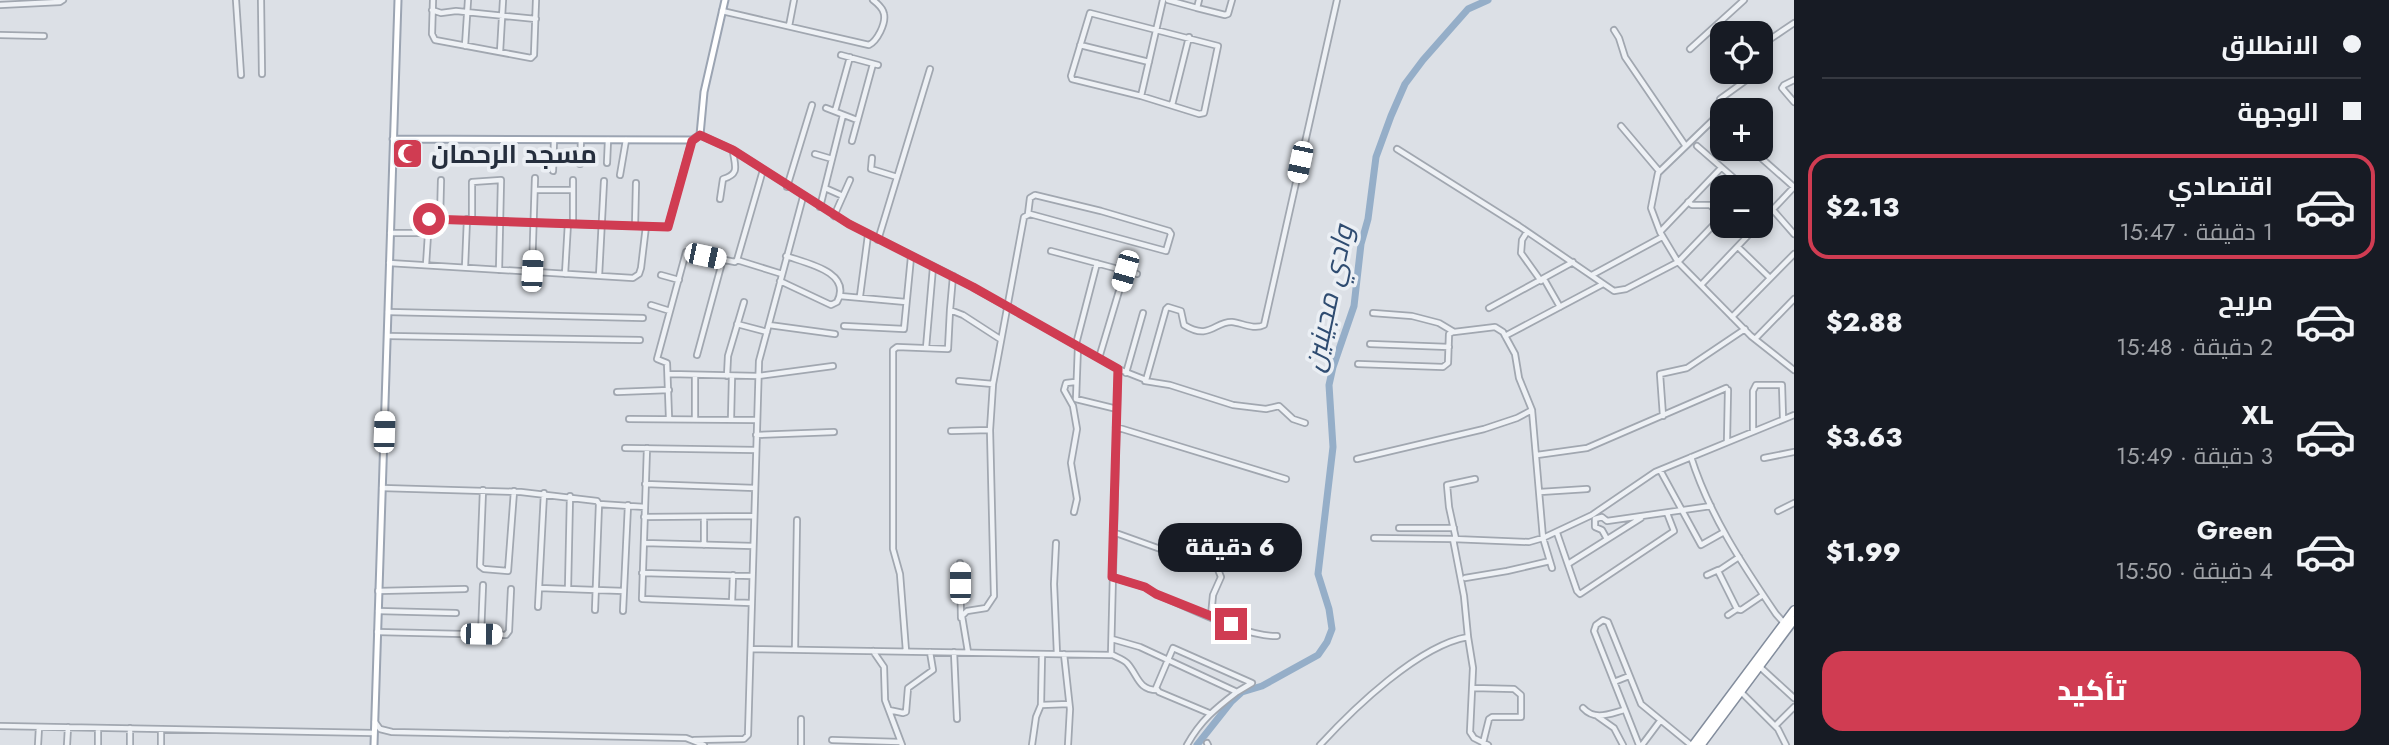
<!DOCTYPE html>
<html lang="ar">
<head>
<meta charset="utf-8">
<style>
  body { margin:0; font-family:Jost,Cairo,sans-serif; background:#20242c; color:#f1f3f6; direction:rtl; height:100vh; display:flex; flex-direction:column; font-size:26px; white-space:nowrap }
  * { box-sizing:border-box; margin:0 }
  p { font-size:23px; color:#9ea1a6 }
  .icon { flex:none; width:38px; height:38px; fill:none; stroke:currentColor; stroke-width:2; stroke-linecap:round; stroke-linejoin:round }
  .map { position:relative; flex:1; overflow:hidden; direction:ltr }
  .side { display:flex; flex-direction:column; background:#171b24; width:595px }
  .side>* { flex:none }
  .banner { display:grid; align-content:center; height:154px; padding:0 28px; background:#171b24 }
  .fabs { position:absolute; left:1710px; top:21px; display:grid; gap:14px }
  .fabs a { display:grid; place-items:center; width:63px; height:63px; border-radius:14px; background:#171b24; box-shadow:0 4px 10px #0003; font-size:35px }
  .end { position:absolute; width:32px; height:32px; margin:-16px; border:9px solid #d03c52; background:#fff; box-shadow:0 0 0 4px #fff }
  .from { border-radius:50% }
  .bubble { position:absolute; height:49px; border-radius:21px; background:#171b24; box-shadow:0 4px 10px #0003; font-size:23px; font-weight:800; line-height:49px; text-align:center; direction:rtl }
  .car { position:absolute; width:21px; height:42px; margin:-21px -10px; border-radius:9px; box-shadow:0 0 5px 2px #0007; background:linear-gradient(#fff 24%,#345 0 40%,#fff 0 76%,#345 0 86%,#fff 0) }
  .banner b { display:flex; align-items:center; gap:24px; height:66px; font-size:26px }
  .banner b+b { border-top:2px solid #363941 }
  .banner i { width:18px; height:18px; background:#f1f3f6 }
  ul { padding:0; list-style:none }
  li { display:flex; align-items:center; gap:21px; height:105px; margin:0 14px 10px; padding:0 14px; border:4px solid transparent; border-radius:21px }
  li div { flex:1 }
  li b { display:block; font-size:26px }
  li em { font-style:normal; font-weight:800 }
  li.active { border-color:#d03c52 }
  li>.icon { width:63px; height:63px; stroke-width:1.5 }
  .action { display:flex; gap:14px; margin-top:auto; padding:14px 28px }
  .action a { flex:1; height:80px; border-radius:21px; background:#d03c52; color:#fff; font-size:28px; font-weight:800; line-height:80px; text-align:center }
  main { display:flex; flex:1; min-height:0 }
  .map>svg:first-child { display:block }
</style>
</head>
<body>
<main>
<section class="side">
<div class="banner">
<b><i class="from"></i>الانطلاق</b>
<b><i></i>الوجهة</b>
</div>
<ul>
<li class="active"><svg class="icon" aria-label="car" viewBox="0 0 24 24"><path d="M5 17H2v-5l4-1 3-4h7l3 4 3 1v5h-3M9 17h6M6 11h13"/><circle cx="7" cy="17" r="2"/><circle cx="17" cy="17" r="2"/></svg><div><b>اقتصادي</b><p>1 دقيقة · 15:47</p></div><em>$2.13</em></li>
<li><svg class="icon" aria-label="car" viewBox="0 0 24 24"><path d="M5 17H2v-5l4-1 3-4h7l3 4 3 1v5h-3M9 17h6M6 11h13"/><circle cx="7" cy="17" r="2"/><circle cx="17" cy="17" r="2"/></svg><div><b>مريح</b><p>2 دقيقة · 15:48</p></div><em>$2.88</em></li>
<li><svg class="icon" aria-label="car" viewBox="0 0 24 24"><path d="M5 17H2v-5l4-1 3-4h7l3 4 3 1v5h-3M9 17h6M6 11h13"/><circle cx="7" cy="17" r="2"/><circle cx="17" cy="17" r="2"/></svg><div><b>XL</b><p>3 دقيقة · 15:49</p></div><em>$3.63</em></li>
<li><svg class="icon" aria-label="car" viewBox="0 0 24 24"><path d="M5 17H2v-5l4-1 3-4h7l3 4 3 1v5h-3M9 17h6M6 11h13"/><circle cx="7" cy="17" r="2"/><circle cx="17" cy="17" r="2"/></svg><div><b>Green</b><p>4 دقيقة · 15:50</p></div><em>$1.99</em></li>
</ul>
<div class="action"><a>تأكيد</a></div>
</section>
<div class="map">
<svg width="1794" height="745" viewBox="0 0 1794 745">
  <rect width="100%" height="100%" fill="#dce0e6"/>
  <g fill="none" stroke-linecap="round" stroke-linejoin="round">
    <path stroke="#95aec8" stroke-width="7" d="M1197,745L1231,702L1242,692L1262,686L1318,655L1327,642L1332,629L1329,609L1318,574L1333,447L1329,385L1333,367L1354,306L1361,244L1368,219L1376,157L1391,116L1405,84L1423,60L1468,9L1488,0"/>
    <defs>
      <path id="minor" d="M236,0L241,75
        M261,0L262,74
        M433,0L432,34L435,40L531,58L534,55L536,0
        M1168,0L1197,8
        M1199,0L1197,8L1225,15L1228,14L1232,0
        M0,5L60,2L63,0
        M432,10L441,13L456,11L536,19
        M722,11L869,45C877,41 886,24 884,14C883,8 877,3 873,0
        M1090,13L1218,46L1204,113L1199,114L1141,96L1072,79L1071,76Z
        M789,26L794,0
        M1614,30L1619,38L1625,57L1685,145
        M0,35L44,36
        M1080,45L1149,62
        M465,46L468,0
        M1760,46L1794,23
        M1690,49L1744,0
        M500,52L503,0
        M841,55L878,65
        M1794,80L1784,85L1782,88L1794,102
        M1141,96L1163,0
        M1172,105L1189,37
        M826,108L857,120
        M835,111L850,57
        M1717,118L1720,99L1745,81L1752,72
        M1621,126L1659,171
        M700,135L733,150L849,224L953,276L1118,369L1111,655L751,649
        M852,141L873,64
        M1697,146L1744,187
        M1397,149L1519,226L1614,291L1626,289L1678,262L1751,336L1794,370
        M1751,149L1794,187
        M815,154L832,159
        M872,158L871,169L897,177
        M607,163L608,140
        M580,164L581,140
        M553,171L554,140
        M620,175L626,140
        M787,187L812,105
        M825,188L843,196
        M536,190H573
        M720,199L723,179C740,174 735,166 733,152
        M1760,201L1773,210L1794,234
        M1688,202L1692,205H1710L1722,216L1678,262L1660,232L1721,168
        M820,207L843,115
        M834,216L850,180
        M440,219L441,180
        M472,219V182L501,180L499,270
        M573,223V180
        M1760,223L1794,187
        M635,226L636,183
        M1527,232L1522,240L1521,253L1541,281
        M1660,232L1651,208L1658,173L1715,118L1722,122
        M390,233H427
        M878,240L930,69
        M1738,247L1770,278
        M1051,251L1137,274
        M737,260L763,170
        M389,263L633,278L639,274L641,268L646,226
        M426,265L429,219L668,227L692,140
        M465,267L467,219
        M532,271L535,178
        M565,274L568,223
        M661,275L679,280
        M1592,275L1662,237
        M599,276L604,181
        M953,276L950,310L963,315L1000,339
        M1544,279L1560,307
        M780,281L831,305L837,302C853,272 806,263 786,256
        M1701,285L1757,226
        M840,296L906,302
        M860,296L868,235
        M651,305L670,311
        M1489,308L1573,262
        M388,312L643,318
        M1373,313L1412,316L1439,323L1454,332L1495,327L1503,332L1515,354L1519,378L1532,410L1543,538L1552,568
        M1732,317L1794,254
        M737,324L767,332
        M769,325L835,334
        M844,326L904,329L911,257
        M389,336L640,340
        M1505,336L1603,284
        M1755,339L1794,299
        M1076,344L1097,263
        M1370,344L1449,347
        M1078,346L1076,399L1117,409
        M926,348L933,267
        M697,355L723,259
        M1099,358L1125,271
        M1358,364L1443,367L1448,363L1449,334L1453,332
        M1118,369L1146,380L1166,309L1168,307L1181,311L1184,325C1210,341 1215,321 1232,322C1242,323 1254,330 1264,325L1337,0
        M1126,373L1143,313
        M669,374L758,376L833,366
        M727,376L728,356L744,302
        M959,381L993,384
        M1145,381L1170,385L1233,405L1266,409L1279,406L1293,419L1305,423
        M617,392L669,390
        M1663,416L1660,374L1687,368L1745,329
        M669,418L667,363L657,359L686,252L735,262L737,260L782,274
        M629,419L757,420
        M695,419V375
        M731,419L732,376
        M1116,427L1286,479
        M951,431L990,430
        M1753,431V391L1756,385H1782L1783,418
        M756,435L834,432
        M1727,441L1728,390
        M625,448L756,450
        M647,448L642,599L751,603
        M1537,455L1587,448L1726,388
        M1691,457C1709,514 1742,564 1776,614L1784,623
        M1764,458L1794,452
        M1357,459L1484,429L1517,418L1532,410
        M1660,470L1701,545L1724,532
        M645,484L755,488
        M382,488L521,492L597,501L599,504L595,610
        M483,490L480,566L484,569L508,571L514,491
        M1540,492L1587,489
        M599,504L645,507
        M1778,511L1794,503
        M1074,512L1077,499L1071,463L1077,429L1073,406L1064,390L1066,383L1075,382
        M644,517L754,516
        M1595,519L1602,517L1607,521L1711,506
        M1595,519V527L1602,530L1607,539
        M1399,528H1454
        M1113,532L1194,561L1215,562L1221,577L1213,595L1211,616
        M1557,533L1577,591L1580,594L1674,531L1667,513
        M1374,538L1453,539
        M1456,539L1449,507L1447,485L1475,479
        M644,543L753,546
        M1056,543L1054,584L1057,654
        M704,545V517
        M960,563L961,618
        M1568,564L1641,518
        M642,573L752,576
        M1707,575L1718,570
        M1112,577L1145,587L1156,594C1189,607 1244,637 1277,636
        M1465,578L1507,571L1550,561
        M539,588L624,591
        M568,589L570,496
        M378,591L465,589
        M732,602L733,575
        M538,607L544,493
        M1737,609L1718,571L1739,557
        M378,611L456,613
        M623,611L628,505
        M1728,615L1737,609L1741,610L1763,595
        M377,632L506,635L509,631L511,589
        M481,634L483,585
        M1468,637L1473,668L1470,732L1474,738L1488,745
        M1112,639L1140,647L1237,692C1216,708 1200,721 1187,745
        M795,649L797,520
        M873,651L884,667L885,700L902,745
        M906,651L900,574L893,549V350L897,347L948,349L950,310
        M954,652L957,719
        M968,652L962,616L967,611L986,608L994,596L990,430L993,384L1024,217L1030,214L1166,251L1171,234L1169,231L1101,211L1035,195L1030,198L1028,214
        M1064,654L1070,709L1068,745
        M1111,654C1116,657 1123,659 1127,663C1138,675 1138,690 1157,690
        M1760,667L1794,698
        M1614,682L1629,676
        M1473,688L1514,689L1521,695V717H1492L1489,719L1483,743
        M1741,692L1778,729L1786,745
        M1041,705L1069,704
        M1583,708C1595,721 1609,714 1624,710
        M889,710L903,713L906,712L908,688L933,670L930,652
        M1209,713L1159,692L1156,688L1173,648L1252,683L1237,692
        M1597,716L1614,728L1623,745
        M801,719V745
        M375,722L380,729L392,732L686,738L704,745
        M0,726L374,733
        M1775,726L1794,707
        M98,728V745
        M694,740L744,739L748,735L759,361L803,197
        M832,740L900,742
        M1207,743L1208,745
        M38,745L39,727
        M67,745L68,727
        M130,745V728
        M161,745V729
        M1032,745L1036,717L1041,705L1042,654
        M1320,745C1353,709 1419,645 1468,637L1464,596L1453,539L1529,542L1543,538L1592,515L1655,472L1794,415
        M1639,745L1594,631L1596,625L1603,620L1608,622L1641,704L1691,745
        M1642,745L1660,721"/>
      <path id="major" d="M393,139L692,140L700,135L704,92L725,0
        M374,745L398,0"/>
      <path id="highway" d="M1693,745L1794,610
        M1701,745L1794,620"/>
    </defs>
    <use href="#minor" stroke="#a1a7b0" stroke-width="8"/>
    <use href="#major" stroke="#9ba4b2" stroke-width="9"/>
    <use href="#highway" stroke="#838d9d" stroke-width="10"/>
    <use href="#minor" stroke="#eef1f5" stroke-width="4.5"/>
    <use href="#major" stroke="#fff" stroke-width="5"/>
    <use href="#highway" stroke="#fff" stroke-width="7"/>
  </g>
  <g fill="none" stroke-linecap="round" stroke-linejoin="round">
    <path stroke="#d03c52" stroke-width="9" d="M429,219L668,227L692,141L700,135L733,150L849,224L973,287L1118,369L1112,577L1145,587L1156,594L1231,624"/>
  </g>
  <defs>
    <symbol id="mosque-square" viewBox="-11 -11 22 22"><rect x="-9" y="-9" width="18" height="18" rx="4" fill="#d03c52" stroke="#ebeff4"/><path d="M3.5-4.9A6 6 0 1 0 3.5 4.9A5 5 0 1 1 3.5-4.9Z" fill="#fff"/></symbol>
  </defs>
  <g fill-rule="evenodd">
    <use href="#mosque-square" x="390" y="136" width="35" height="35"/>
  </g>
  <g text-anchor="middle" stroke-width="7" stroke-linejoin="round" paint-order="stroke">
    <g font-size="26" font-weight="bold" fill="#252e3d" stroke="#ebeff4" text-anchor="start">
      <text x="431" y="163">مسجد الرحمان</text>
    </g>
    <g font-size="28" font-style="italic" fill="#2f4c71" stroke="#ebeff4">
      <text transform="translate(1328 298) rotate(-78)" y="10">وادي مجينين</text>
    </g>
  </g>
</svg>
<div class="fabs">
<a><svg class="icon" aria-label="locate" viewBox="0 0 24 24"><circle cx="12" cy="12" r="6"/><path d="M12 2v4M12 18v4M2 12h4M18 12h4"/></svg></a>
<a>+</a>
<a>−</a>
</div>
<i class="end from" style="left:429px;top:219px"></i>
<i class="end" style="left:1231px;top:624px"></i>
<div class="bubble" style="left:1158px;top:523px;width:144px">6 دقيقة</div>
<i class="car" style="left:1300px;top:162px;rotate:192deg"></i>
<i class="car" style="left:705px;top:256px;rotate:102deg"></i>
<i class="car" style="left:532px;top:271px;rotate:3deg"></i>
<i class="car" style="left:1125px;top:271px;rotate:196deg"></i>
<i class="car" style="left:384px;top:432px;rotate:2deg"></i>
<i class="car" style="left:960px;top:583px;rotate:0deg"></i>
<i class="car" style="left:481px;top:634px;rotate:91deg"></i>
</div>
</main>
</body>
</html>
